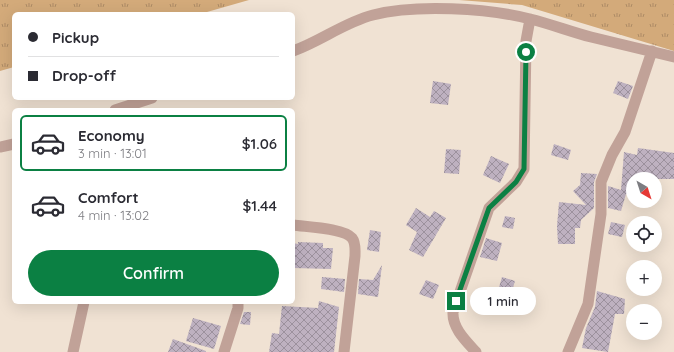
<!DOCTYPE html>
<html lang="en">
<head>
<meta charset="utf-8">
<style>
  body { margin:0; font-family:Quicksand,sans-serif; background:#f7f7f7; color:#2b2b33; height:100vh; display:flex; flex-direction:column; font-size:15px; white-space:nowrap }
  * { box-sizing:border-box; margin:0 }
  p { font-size:13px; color:#7c7c81 }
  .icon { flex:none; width:22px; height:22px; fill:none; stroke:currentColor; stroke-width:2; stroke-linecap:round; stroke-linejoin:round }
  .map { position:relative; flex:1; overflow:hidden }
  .panel { position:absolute; left:12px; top:108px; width:283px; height:196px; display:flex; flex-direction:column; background:#fff; border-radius:6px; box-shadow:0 4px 16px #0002 }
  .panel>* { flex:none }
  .top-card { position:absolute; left:12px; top:12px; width:283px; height:88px; border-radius:6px; box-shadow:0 4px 16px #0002; display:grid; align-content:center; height:88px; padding:0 16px; background:#fff }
  .needle { width:26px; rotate:141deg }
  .tools { position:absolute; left:626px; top:172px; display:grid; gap:8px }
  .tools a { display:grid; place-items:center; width:36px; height:36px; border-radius:50%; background:#fff; box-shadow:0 4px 16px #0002; font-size:20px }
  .end { position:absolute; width:18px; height:18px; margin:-9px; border:5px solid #0b8043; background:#fff; box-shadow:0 0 0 2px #fff }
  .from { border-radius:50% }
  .bubble { position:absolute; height:28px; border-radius:14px; background:#fff; box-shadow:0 4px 16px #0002; font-size:13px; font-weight:600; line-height:28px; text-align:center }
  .top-card b { display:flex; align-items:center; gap:14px; height:38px; font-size:15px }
  .top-card b+b { border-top:1px solid #e1e1e2 }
  .top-card i { width:10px; height:10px; background:#2b2b33 }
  ul { padding:7px 0 0; list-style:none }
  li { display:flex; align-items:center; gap:12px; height:56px; margin:0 8px 6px; padding:0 8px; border:2px solid transparent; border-radius:6px }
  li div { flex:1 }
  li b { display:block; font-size:15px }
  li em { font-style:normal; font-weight:600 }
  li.on { border-color:#0b8043 }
  li>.icon { width:36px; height:36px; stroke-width:1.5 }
  .action { display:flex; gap:8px; margin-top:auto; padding:8px 16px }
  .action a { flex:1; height:46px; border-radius:24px; background:#0b8043; color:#fff; font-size:16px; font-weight:600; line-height:46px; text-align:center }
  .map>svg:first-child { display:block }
</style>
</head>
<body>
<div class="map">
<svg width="674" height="352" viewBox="0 0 674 352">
  <defs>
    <pattern id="grass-tufts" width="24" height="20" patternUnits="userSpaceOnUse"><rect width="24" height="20" fill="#d3aa7a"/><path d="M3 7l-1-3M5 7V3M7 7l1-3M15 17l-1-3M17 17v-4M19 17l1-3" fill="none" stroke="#ad8b65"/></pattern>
    <pattern id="building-cross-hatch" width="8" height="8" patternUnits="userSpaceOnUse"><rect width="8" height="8" fill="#beb1c0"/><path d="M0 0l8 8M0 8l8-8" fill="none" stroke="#9c919d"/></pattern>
  </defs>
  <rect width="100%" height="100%" fill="#f0e2d3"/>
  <path fill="url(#grass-tufts)" d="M0,0H249L200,14H14V67L0,71Z
    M459,0H674V51L522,5Z"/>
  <path fill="url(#building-cross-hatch)" d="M433,81L451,84L448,105L430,103Z
    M618,81L633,86L628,99L613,93Z
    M554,144L571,150L568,160L551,155Z
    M638,148L674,153V179H633V195L626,194L621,211L608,208V186L621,190L624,152L637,155Z
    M446,149L461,150L459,174L444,173Z
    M491,156L509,164L500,183L483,175Z
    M581,173L597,174L594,182V208L581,220L580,228H575V244H558L557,226L559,202L586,205L573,191L580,185Z
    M416,208L430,217L434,211L446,218L423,257L409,250L417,232L406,225Z
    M505,216L515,218L513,229L502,227Z
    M611,222L625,225L622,237L608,234Z
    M370,230L381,232L379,252L367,250Z
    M486,238L502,243L497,261L480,257Z
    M298,242L323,243V248H333L331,269L293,268V243L298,244Z
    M382,265L378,297L358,294L359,279L373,280Z
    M322,277L345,279L344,292L321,289Z
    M502,277L515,281L511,294L498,291Z
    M426,280L439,285L433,299L419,294Z
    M597,291L625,299L624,314H615L608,352L582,348L586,328L595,307Z
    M319,301L339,307L334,352H269L272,333L279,334L282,306L318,308Z
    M244,312H251L250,325L240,324Z
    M193,318L221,326L214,349L186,341Z
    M173,339L206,351V352H168Z"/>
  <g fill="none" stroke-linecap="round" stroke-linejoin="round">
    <path stroke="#c1a298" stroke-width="11" d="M293,51C321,41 345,22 373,15C415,4 488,8 530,19C551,24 571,32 591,37C619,44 646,50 674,57
      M115,110L152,98
      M0,147L14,144
      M293,225C306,227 344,228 352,238C356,243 355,250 355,256L344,352
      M73,352L84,302
      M224,352L238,308V302
      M476,352C466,341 452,328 453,312L489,208L516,182L524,169L526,41L530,19
      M568,352L588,304L601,214V182L612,155L625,132L652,51"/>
  </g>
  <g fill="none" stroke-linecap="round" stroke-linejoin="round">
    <path stroke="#0b8043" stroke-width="5" d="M456,301L489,208L516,182L524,169L526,52"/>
  </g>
</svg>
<div class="tools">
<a><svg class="needle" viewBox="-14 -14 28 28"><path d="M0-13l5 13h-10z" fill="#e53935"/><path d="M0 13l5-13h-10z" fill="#7c7c81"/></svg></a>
<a><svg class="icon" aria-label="locate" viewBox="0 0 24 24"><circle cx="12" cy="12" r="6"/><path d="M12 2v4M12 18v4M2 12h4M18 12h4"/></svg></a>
<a>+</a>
<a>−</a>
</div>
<i class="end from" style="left:526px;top:52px"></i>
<i class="end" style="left:456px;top:301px"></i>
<div class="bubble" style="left:470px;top:287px;width:66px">1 min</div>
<div class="top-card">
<b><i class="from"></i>Pickup</b>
<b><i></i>Drop-off</b>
</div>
<section class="panel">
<ul>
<li class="on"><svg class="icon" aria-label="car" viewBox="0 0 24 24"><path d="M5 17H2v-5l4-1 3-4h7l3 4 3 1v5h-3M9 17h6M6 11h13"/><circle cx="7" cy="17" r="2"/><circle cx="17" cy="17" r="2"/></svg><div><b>Economy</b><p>3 min · 13:01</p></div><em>$1.06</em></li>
<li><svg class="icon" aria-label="car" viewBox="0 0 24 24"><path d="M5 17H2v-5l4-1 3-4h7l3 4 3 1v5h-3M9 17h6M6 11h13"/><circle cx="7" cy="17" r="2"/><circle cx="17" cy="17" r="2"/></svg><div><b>Comfort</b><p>4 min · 13:02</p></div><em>$1.44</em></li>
</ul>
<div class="action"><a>Confirm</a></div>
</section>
</div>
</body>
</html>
